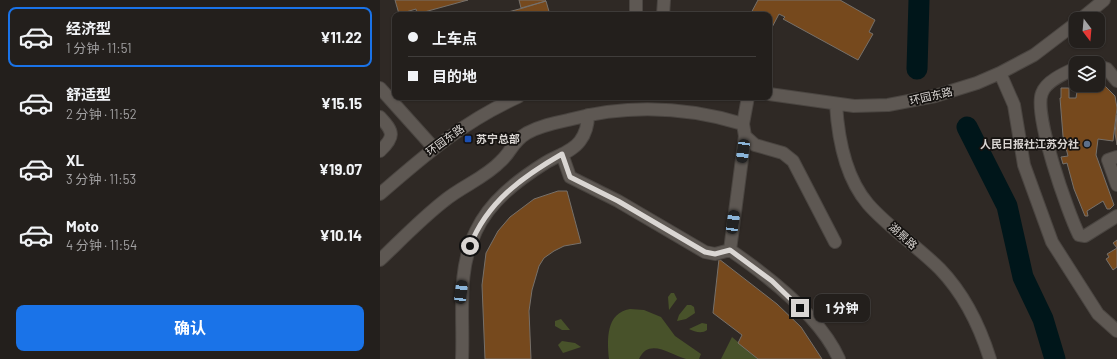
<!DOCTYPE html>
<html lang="zh">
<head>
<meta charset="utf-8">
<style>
  body { margin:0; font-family:Barlow,"Noto Sans SC",sans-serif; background:#2f2c29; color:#f1f3f6; height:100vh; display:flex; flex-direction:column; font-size:15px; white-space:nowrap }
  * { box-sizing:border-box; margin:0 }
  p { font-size:13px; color:#a3a2a3 }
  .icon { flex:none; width:22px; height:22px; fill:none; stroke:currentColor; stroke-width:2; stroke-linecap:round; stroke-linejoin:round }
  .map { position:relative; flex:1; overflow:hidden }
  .details { display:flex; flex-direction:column; background:#231f1c; width:380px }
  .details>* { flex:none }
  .hud { position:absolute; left:12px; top:12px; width:380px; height:88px; border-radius:8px; box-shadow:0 1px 3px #0004,0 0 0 1px #403d3b; display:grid; align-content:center; height:88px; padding:0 16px; background:#231f1c }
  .needle { width:26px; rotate:164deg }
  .controls { position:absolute; left:689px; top:12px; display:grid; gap:8px }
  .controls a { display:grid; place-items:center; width:36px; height:36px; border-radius:8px; background:#231f1c; box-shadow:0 1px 3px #0004,0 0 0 1px #403d3b; font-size:20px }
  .end { position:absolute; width:18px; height:18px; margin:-9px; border:5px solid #dad6d3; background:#111; box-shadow:0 0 0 2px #111 }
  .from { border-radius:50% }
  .bubble { position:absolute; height:28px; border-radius:8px; background:#231f1c; box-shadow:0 1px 3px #0004,0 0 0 1px #403d3b; font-size:13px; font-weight:700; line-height:28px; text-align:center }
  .car { position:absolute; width:12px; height:24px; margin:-12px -6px; border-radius:5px; box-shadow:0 0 3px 1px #0007; background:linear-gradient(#222 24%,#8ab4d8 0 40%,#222 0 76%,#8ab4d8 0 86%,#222 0) }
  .hud b { display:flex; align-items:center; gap:14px; height:38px; font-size:15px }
  .hud b+b { border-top:1px solid #403d3b }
  .hud i { width:10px; height:10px; background:#f1f3f6 }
  ul { padding:7px 0 0; list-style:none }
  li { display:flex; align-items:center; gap:12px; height:60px; margin:0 8px 6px; padding:0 8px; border:2px solid transparent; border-radius:8px }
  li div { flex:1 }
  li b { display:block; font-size:15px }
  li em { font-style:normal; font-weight:700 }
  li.selected { border-color:#1a73e8 }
  li>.icon { width:36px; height:36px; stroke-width:1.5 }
  .action { display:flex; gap:8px; margin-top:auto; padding:8px 16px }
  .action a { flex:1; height:46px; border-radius:8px; background:#1a73e8; color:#fff; font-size:16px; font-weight:700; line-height:46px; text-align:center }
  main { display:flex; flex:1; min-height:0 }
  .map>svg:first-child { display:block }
</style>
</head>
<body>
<main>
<section class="details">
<ul>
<li class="selected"><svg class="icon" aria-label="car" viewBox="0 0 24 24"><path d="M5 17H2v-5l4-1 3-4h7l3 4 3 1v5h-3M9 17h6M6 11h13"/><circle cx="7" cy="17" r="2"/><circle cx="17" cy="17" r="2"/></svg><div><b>经济型</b><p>1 分钟 · 11:51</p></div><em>¥11.22</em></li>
<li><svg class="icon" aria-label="car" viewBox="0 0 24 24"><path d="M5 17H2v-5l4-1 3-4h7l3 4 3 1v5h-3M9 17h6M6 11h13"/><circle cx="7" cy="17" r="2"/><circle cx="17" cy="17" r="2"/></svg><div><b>舒适型</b><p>2 分钟 · 11:52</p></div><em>¥15.15</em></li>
<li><svg class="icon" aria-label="car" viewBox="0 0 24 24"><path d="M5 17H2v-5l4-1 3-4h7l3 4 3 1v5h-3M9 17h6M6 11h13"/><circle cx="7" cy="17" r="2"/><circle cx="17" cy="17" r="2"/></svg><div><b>XL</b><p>3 分钟 · 11:53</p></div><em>¥19.07</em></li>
<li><svg class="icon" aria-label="car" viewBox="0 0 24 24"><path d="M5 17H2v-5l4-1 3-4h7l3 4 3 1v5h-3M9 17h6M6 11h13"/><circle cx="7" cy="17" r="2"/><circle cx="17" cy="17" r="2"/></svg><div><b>Moto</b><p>4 分钟 · 11:54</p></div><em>¥10.14</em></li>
</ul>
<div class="action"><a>确认</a></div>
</section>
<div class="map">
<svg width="737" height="359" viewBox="0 0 737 359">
  <rect width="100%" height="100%" fill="#2f2925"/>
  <path fill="#48522a" d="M291,293H294L297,299L289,310L288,297Z
    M307,305H311L314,307L315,313L306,319L297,321L299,315Z
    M250,309L264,310L281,317L295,336L321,354L319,359C315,359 309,359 306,359C291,355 269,337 259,359H229C227,339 226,313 250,309Z
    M181,319L190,330H182L175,326V321Z
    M322,323L327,324V330C322,334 315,332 309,329Z
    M352,337L378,359H341Z
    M182,341L195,343L201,347L183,353L178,345Z"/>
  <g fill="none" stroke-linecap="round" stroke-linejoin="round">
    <path stroke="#00161a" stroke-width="21" d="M537,69L539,0
      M587,127L627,206L643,277L663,319L675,359"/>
  </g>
  <path fill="#76491d" stroke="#76706a" d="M15,0H88L37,14L36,9L19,14Z
    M139,0H165L166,1L141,8Z
    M378,0H460L495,20L489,32L493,34L478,60L403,19L405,17L399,14L389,33V15H370Z
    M166,1L170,15H117L143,8Z
    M718,83L723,84L735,96L737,108L733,141L718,139L716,155L734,205L730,209H727L723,201L707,211L708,216H705L694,189L687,163L683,164L681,157L688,156L683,136L680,98H681V88H689V98H696L698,85H718Z
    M737,115V145L735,133Z
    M178,191H187L201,243L184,246L174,251L164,258L159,266L152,290L149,311L151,359H105L102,285L106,253L118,231L130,217L154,199Z
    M737,240V267L733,270L726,259L729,257L727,254L737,248L733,243Z
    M339,259L397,304L421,327L442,359H378L358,343L362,335L333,313Z"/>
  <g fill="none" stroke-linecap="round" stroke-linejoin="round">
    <defs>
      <path id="minor" d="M256,15V0
        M283,15L284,0
        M701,19L724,0
        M718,66L727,69L737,81
        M696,68C685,73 666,81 662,93C653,114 688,213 699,235L705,236L737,216
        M620,73L634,105L644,165L672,242L718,314L737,331
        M0,88L53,147
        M389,94L474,106L508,105L555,96L597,83L620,73L654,55L696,23
        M368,97L363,124L365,136L375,145L403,153L413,161L455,242
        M456,104C458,138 465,177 488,204C508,227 538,247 560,269C583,293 600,327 610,359
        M0,117C14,132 15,137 0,151
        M365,136L350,250C388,276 440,316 459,359
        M182,154L190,177L238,201L325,252L335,254L350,250
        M737,157L728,160L737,185
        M0,194C46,154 83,122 138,97
        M0,260C21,240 41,219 64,201C82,186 105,178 121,161C132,151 132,142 147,133C160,126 174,123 188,120C247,104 304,106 363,124
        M82,359C84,315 76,272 96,231C110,201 138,180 165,163C176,156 192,152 200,141C206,133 208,124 208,115"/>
    </defs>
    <use href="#minor" stroke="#4a4541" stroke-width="14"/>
    <use href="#minor" stroke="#5e5853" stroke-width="12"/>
  </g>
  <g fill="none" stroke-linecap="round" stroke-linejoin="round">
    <path stroke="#dad6d3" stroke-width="5" d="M90,246C107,202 142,177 182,154L190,177L238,201L325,252L335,254L350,250L392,281L420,308"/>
  </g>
  <rect fill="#1a4fb4" stroke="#151210" stroke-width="1.5" x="84" y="135" width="8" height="8" rx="2"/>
  <circle fill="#5c6f8a" stroke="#151210" stroke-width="1.5" cx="707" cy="144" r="4"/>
  <g text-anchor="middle" stroke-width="3.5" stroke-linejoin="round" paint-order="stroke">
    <g font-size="11" fill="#dad6d3" stroke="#151210">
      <text transform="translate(551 96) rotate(-13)" y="4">环园东路</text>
      <text transform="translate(65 140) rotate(-36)" y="4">环园东路</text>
      <text transform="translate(523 236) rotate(42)" y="4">湖景路</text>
    </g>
    <g font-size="11" font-weight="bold" fill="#dad6d3" stroke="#151210" text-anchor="start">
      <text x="96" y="143">苏宁总部</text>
      <text x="699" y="148" text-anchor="end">人民日报社江苏分社</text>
    </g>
  </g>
</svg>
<div class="controls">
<a><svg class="needle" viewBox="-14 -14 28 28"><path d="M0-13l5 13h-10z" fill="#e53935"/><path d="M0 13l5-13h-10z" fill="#a3a2a3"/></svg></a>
<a><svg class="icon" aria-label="layers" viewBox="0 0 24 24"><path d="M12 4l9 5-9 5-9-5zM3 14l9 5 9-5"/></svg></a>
</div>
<i class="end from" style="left:90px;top:246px"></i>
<i class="end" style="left:420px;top:308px"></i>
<div class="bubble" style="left:434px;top:294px;width:56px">1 分钟</div>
<i class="car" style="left:363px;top:151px;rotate:188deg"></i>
<i class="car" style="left:353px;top:222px;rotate:8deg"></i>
<i class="car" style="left:81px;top:292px;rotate:7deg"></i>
<div class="hud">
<b><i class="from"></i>上车点</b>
<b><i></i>目的地</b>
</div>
</div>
</main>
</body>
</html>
